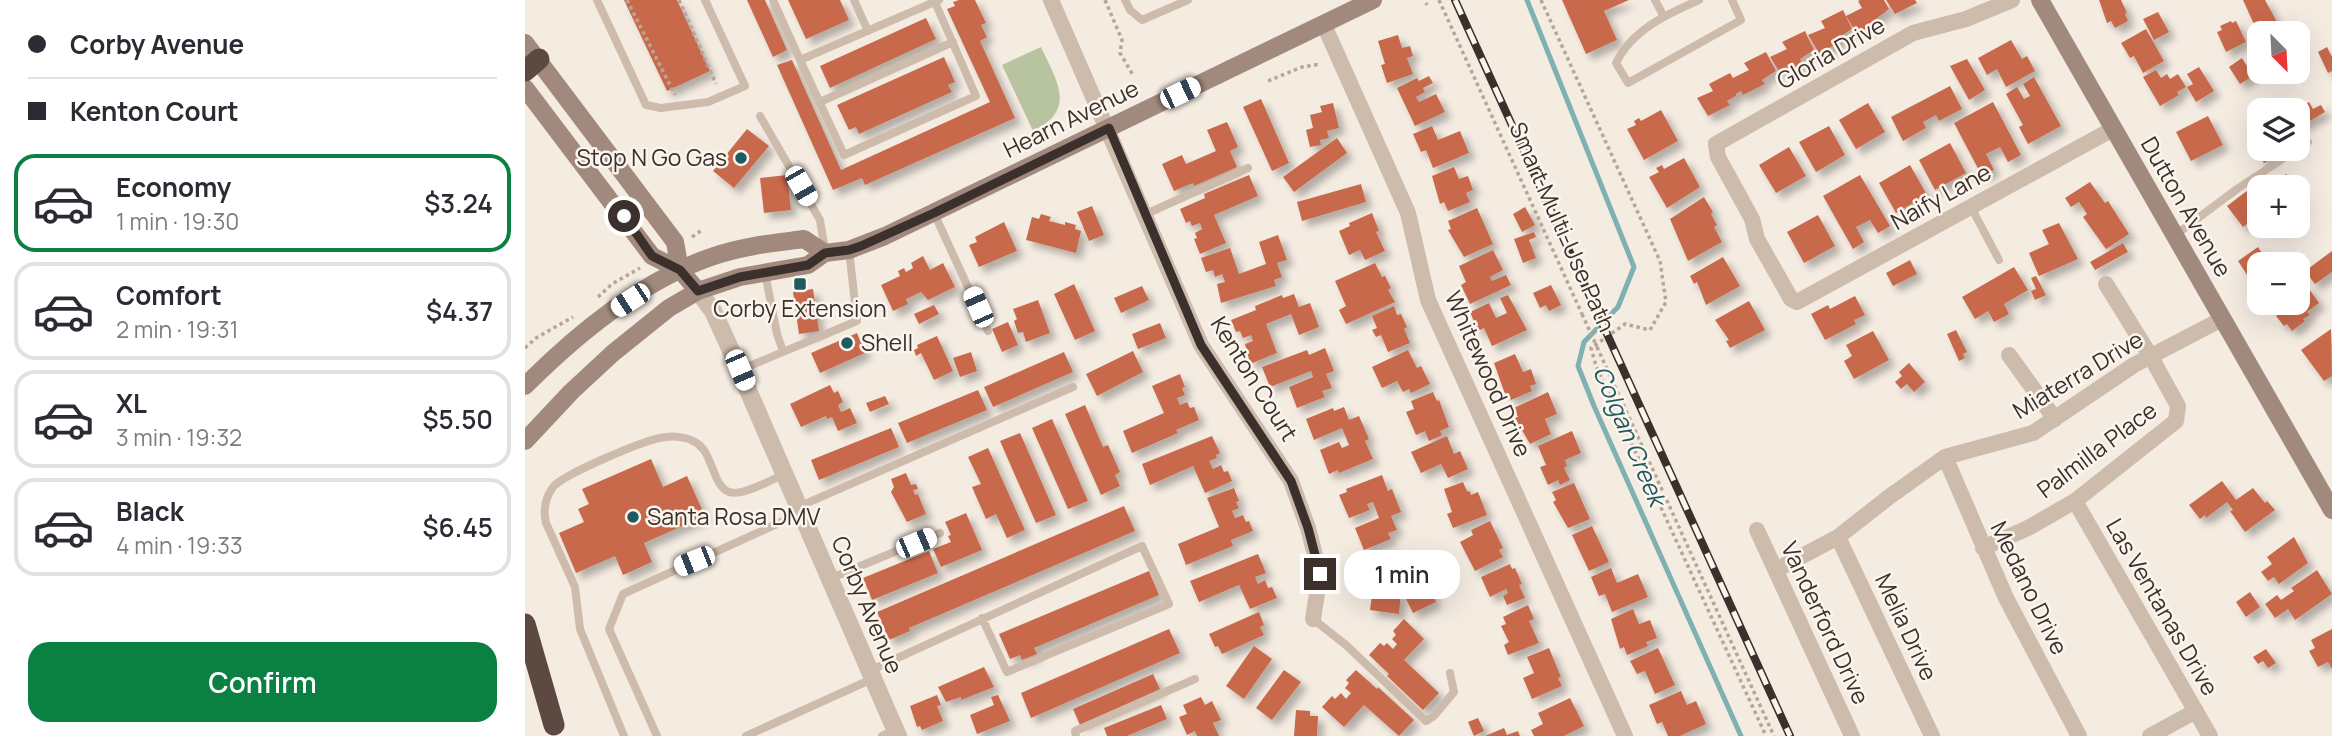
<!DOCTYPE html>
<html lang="en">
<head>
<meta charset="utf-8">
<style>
  body { margin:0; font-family:Manrope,sans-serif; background:#f7f7f7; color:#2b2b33; height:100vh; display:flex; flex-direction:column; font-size:26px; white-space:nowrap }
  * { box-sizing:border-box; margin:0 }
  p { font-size:23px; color:#7c7c81 }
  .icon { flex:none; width:38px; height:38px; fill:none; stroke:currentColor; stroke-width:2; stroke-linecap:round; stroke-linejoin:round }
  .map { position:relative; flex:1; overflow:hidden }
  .sheet { display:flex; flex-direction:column; background:#fff; width:525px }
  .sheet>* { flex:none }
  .guide { display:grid; align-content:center; height:154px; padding:0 28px; background:#fff }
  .needle { width:46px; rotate:156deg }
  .tools { position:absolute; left:1722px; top:21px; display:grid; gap:14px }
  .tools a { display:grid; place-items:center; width:63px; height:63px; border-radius:14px; background:#fff; box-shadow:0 7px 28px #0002; font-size:35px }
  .end { position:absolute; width:32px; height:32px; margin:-16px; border:9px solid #3b302b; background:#fff; box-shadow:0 0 0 4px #fff }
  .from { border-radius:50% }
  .bubble { position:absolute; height:49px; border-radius:21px; background:#fff; box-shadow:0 7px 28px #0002; font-size:23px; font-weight:600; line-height:49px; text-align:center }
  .car { position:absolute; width:21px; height:42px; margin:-21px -10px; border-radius:9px; box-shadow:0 0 5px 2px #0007; background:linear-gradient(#fff 24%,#345 0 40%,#fff 0 76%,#345 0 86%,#fff 0) }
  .guide b { display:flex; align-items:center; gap:24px; height:66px; font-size:26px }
  .guide b+b { border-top:2px solid #e1e1e2 }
  .guide i { width:18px; height:18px; background:#2b2b33 }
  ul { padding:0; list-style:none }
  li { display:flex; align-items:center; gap:21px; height:98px; margin:0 14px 10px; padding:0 14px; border:4px solid #e1e1e2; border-radius:21px }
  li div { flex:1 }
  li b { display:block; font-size:26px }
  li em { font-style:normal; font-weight:600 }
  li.on { border-color:#0b8043 }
  li>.icon { width:63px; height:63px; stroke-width:1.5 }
  .primary-button { display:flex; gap:14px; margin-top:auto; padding:14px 28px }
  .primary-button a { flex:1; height:80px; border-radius:21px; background:#0b8043; color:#fff; font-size:28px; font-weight:600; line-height:80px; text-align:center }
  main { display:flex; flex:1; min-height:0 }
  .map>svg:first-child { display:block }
</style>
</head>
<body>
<main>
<section class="sheet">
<div class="guide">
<b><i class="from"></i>Corby Avenue</b>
<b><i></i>Kenton Court</b>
</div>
<ul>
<li class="on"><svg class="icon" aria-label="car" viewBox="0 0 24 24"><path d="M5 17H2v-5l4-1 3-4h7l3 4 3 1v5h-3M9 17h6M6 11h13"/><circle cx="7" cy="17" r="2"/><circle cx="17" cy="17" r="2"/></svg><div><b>Economy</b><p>1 min · 19:30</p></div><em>$3.24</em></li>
<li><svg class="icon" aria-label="car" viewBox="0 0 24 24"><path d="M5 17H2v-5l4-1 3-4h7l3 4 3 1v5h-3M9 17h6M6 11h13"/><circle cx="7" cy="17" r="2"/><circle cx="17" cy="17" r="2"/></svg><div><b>Comfort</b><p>2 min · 19:31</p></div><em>$4.37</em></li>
<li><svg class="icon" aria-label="car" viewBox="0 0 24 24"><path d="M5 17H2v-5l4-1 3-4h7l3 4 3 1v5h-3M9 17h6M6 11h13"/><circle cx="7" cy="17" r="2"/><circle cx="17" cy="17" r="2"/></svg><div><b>XL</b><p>3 min · 19:32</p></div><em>$5.50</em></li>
<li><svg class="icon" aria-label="car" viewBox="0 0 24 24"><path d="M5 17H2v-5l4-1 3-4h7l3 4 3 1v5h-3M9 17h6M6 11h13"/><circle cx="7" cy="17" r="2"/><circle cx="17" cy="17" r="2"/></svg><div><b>Black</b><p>4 min · 19:33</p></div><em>$6.45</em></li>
</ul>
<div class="primary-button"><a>Confirm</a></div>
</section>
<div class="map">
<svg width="1807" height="736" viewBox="0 0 1807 736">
  <defs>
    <filter id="shadow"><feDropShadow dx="6" dy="6" stdDeviation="3.5" flood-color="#0004"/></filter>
  </defs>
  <rect width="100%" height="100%" fill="#f4ebe1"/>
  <path fill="#b8c4a0" d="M516,47C531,80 553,109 508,131L477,65Z"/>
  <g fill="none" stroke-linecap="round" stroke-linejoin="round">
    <path stroke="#7fb0b2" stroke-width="5" d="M1002,0L1109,267L1093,307L1059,342L1053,366L1069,406L1216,736"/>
  </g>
  <path fill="#c8694b" filter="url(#shadow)" d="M99,0H152L185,71L142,91Z
    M222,0H240L262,50L248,57Z
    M263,0H315L324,20L281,39Z
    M434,0H450L461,23L456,25L462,37L455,41L490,118L340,185L337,178L308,190L252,65L267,60L316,170L465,102L422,9L430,6L428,2Z
    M1037,0H1104L1079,11L1092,40L1061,54Z
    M1335,0H1359L1364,9L1351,19L1353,23L1331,33L1321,16L1337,8L1333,1Z
    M1361,0H1390L1392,3L1370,14Z
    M1574,0H1596L1602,13L1600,14L1603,21L1590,28L1586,21L1582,23Z
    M1718,0H1740L1758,33H1733Z
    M1318,10L1327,29L1313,38L1316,42L1294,53L1283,35L1300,28L1296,21Z
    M1633,12L1644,32L1629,40L1618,19Z
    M401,18L411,39L305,88L295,66Z
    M1706,21L1707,23L1711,21L1721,42L1701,52L1692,32L1697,30L1695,26Z
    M1621,29L1639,61L1618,73L1609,56L1605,58L1596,43Z
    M1280,31L1289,50L1275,59L1278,64L1256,74L1245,57L1262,49L1257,42Z
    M873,35L877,48L885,46L888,56L882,58L888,74L862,83L856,65L860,64L853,41Z
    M1486,40L1497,59L1502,56L1510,71L1481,87L1472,69L1462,75L1453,58Z
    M1802,47L1807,57V71L1803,73L1793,52Z
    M1241,52L1251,71L1237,80L1240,84L1218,95L1216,91L1211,94V96L1202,101L1205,105L1183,116L1172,98L1188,91L1184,84L1205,73L1208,78L1224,70L1219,63Z
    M419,57L430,82L423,85L427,92L334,134L331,127L324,130L312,105Z
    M1717,58L1728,76L1715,84L1704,67Z
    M1442,59L1460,90L1444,100L1425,66Z
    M1674,67L1689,91L1671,102L1662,87L1668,84L1662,74Z
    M1631,70L1636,78L1642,74L1645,79L1653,74L1661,87L1652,92L1654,95L1635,106L1618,77Z
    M904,76L908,83L898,88L900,92L891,97L894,102L911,94L920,112L890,126L872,88L892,78L894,81Z
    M1509,77L1536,126L1503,144L1494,127L1498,125L1481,94L1492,87L1499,99L1505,96L1498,84Z
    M1425,86L1437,109L1414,121L1411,115L1398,122L1401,128L1378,141L1366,117Z
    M736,99L764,163L747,171L718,107Z
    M1468,102L1496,155L1483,162L1475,147L1461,154L1469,170L1457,176L1429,123Z
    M1784,102L1788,109L1796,105L1800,112L1773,128V109Z
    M808,103L814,128L802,131L804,138L795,140L796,145L785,147L781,130L788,128L785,115L797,112L795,106Z
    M1343,103L1360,132L1331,149L1314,120Z
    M1136,110L1153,141L1119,160L1102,129L1111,125L1109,121L1114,118L1116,121Z
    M1683,116L1698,145L1666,161L1651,132Z
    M702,122L713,147L705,151L712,167L669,186L668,183L649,191L637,164L657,155L661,164L691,151L682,130Z
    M907,126L913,140L935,131L944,153L908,168L901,150L896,152L888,134Z
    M1304,126L1320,155L1291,172L1274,142Z
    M222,129L244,146L209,188L188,171Z
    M1734,137V149H1753L1745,153L1748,158L1739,163L1726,142Z
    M812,138L822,153L769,192L758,177Z
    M1425,143L1441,173L1410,190L1394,160Z
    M1264,147L1281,176L1251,193L1234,165Z
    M1159,158L1175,187L1142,208L1124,177L1134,172L1131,168L1137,165L1139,169Z
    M1385,165L1402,195L1371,213L1354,183Z
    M929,167L934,179L943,176L948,190L941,193L945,202L923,211L919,202L915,204L907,176Z
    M1761,174L1771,187H1734V215L1718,227L1702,206L1739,178L1745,186Z
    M262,175L266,210L239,213L235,178Z
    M724,175L733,196L689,215L701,243L675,254L669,239L672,238L670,233L677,229L675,223L667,226L665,221L661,223L655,209L680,198L679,194Z
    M1335,175L1365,226L1353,233L1345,220L1331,227L1339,242L1328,249L1298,196Z
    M1565,182L1580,203L1583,201L1604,234L1581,249L1558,217L1562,214L1554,202L1546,207L1540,198Z
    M836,184L841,202L777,221L772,202Z
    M1179,197L1188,212L1186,214L1192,225L1189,227L1197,242L1163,261L1145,219Z
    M567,206L579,235L564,241L552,212Z
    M1000,207L1010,225L997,232L988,214Z
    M952,208L968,244L939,257L923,230L926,229L923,221Z
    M847,213L854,231L851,232L860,251L840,260L835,250L824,255L814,231L825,226L824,223Z
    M516,214L526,217L524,221L540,225V222L551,225L550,229L556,231L551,253L501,240L507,217L514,219Z
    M1293,215L1310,246L1279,263L1262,232Z
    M479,222L492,251L454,267L444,245L452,242L450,237Z
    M1534,223L1553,259L1514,276L1504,253L1524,244L1517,230Z
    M1009,232L1011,237L1004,240L1011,258L998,263L989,239Z
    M753,235L762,260L752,263L757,277L749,280L751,286L696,303L692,284L700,282L697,274L690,277L688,270L681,272L676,258L705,248L714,274L741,264L734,242Z
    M1598,243L1603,252L1570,270L1565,262Z
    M1733,247L1744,264H1734V284L1730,287L1713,261Z
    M968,250L978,270L965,277L967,281L981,275L986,285L945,304L936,285L941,282L934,266Z
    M1807,251V272L1790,284L1780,271Z
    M398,256L405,270L418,263L430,287L403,300L396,292L381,299L383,304L368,311L356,285L375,276L373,271L379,268L381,272L388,268L386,263Z
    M1198,257L1215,286L1181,305L1172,282L1169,284L1165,276Z
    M1385,260L1392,274L1368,286L1361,273Z
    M850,263L857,277L860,276L866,288L863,290L870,302L821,324L814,310L821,306L810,281Z
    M1489,267L1503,290L1479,304L1484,314L1469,322L1463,311L1450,319L1437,297Z
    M1511,276L1521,295L1510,300L1506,291L1511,289L1506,278Z
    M549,284L570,331L550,340L529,294Z
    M1026,285L1036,305L1024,311L1021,305L1015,308L1008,293Z
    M617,286L624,300L596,313L589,298Z
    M1782,286L1794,303L1782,312L1785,315L1778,319L1780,321L1767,331L1762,324L1759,326L1751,316L1755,313L1751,308L1759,303H1773V293Z
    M288,289L294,331L274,334L268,292Z
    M769,294L774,307L785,303L794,327L774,335L766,314L741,324L752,353L725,364L720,344L728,341L726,335L718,338L715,331L711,332L706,320L731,310L730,306L757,295L758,298Z
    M983,295L1002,330L967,346L959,328L953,331L945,312L964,303L971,318L982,313L975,298Z
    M1330,296L1340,315L1329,320L1331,324L1300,340L1286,314L1303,305L1305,309Z
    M513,300L525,333L501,342L498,332L493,333L489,321L492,319L488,309Z
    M1224,301L1240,330L1205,348L1201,341L1204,340L1190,320Z
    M409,305L414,314L394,324L389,314Z
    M869,306L872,315L876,314L882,327L879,329L885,343L863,352L856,335L851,337L847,330L852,328L847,316Z
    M483,322L493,345L477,352L467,329Z
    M635,323L641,338L613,349L607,334Z
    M1806,329L1807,376L1799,381L1776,350Z
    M1431,330L1442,352L1438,354L1440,358L1434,361L1422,334Z
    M1348,331L1364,360L1329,379L1319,361L1327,356L1321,345Z
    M332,333L340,353L295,373L286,353Z
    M412,336L428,371L409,380L396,353L391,356L389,350L393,348L392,345Z
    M800,348L809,371L801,374L807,388L797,391L800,397L772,408L764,387L788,377L786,371L745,387L737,367L782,350L784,355Z
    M883,350L892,368L896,366L905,384L886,393L884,389L878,392L872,381L857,388L847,367Z
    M608,351L618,372L572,396L561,374Z
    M446,352L452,371L435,377L428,358Z
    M539,352L548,372L468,407L459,387Z
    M990,354L998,372L1006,369L1011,384L1005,386L1007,391L986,400L983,393L980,394L969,363Z
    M1384,363L1400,382L1389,392L1382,384L1376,389L1370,382L1377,376L1374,372Z
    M655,374L660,387L657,388L660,395L652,398L655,405L662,402L665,408L669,407L674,420L651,430L653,433L607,453L598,431L639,413L627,386Z
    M305,385L309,393L313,391L318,402L313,405L316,412L325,408L332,423L313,431L307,417L302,419L301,416L276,427L265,404Z
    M453,390L462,410L382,443L373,423Z
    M908,392L912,401L914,400L924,427L915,431L917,435L904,441L900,431L891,435L881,412L889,409L886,401Z
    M1023,392L1032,414L1020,419L1026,434L1005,444L990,418L993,417L989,408Z
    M360,396L364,404L345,412L341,403Z
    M560,405L578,447L583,445L595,472L590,475L595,486L576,495L540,414Z
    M819,407L824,420L834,416L844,439L840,441L848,459L814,473L813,470L804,474L795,450L814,442L817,448L824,445L817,428L789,440L781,419L808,408L809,411Z
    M527,419L563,501L543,509L507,428Z
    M366,428L374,447L294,480L286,460Z
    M1047,431L1056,453L1040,460L1042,466L1039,468L1045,480L1035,485L1033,480L1023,485L1015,467L1021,465L1013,446Z
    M495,433L531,515L511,523L475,441Z
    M687,436L695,453L691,455L692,458L684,461L688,469L696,465L699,472L703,471L707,481L680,493L668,466L625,485L617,464Z
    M922,436L929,454L935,451L943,469L923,478L916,464L896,473L886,452Z
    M463,448L500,530L482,538L471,514L461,519L447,487L456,484L443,457Z
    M126,459L138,487L162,476L180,516L119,543L127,562L98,575L90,556L51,573L34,533L59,522L53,509L64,504L57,489Z
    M381,473L386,485L391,484L393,489L388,490L390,495L393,494L401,514L382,522L366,492L369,487L366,479Z
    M857,475L863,491L867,489L876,512L866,516L872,530L863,533L866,539L839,550L830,528L854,518L848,502L842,504L845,510L824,518L814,495L822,492L821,489Z
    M1697,481L1711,500L1728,488L1740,503L1742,501L1750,510L1720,532L1705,511L1708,510L1702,502L1681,518L1680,515L1675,519L1664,505Z
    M938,482L942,491L945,492L946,495L953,492L962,515L928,528L922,514L927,512L919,489Z
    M1049,483L1065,519L1043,528L1028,502L1031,500L1027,492Z
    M709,488L714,501L711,502L714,508L707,511L710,518L718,515L721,522L724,521L728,531L706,540L708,546L661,565L653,544L694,527L682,498Z
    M599,506L610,531L384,628L385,631L364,640L352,612Z
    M441,513L457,550L416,567L408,549L426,542L423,536L426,535L420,522Z
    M965,521L978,548L974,550L978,557L950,571L935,542L948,535L946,530Z
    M1067,526L1084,562L1064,571L1047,535Z
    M1769,537L1783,563L1754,584L1749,577L1743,581L1736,572L1747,564L1742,557Z
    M872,550L874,555L882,552L888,564L897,559L908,584L904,586L911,602L888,613L878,593L886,589L878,573L852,585L842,563Z
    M404,551L413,573L347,600L338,578Z
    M733,554L741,573L730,577L733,584L740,580L743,588L747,587L752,598L725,609L714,585L674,602L665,581Z
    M985,564L987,569L990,568L997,584L994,585L1000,598L982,605L978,596L983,593L981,589L965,597L956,577Z
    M1086,568L1092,583L1113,574L1123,597L1087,612L1080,594L1074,596L1066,577Z
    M1792,570L1807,594L1770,620L1763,609L1750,618L1740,604L1752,595L1756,600L1769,591L1766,588Z
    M624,571L634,595L509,648L512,654L497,660L495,655L485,659L474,634Z
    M848,588L876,591L874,614L845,610Z
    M1725,592L1735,607L1721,617L1711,602Z
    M1003,605L1009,619L1004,621L1014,643L983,655L979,645L984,642L976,626L981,624L978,617Z
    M1108,609L1114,624L1125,620L1132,638L1121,642L1123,646L1102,655L1099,647L1095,649L1086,619Z
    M734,612L739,625L735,627L739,635L697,654L693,646L690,647L684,634Z
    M879,619L899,639L879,660L914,693L898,710L862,676L864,674L844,655L855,643L859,646L862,643L868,649L872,644L867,639L871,635L868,631Z
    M644,629L655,653L506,718L496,693Z
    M1807,629V669L1803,662L1793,667L1784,651L1790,648L1786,640Z
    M729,646L747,659L719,699L701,686Z
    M1024,648L1036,677L1033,678L1037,686L1007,699L998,678L1009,673L1002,657Z
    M1133,648L1150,685L1130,694L1120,671L1112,674L1105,661Z
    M1741,649L1751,663L1743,668L1738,661L1733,664L1728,657Z
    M459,667L469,687L436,700V697L421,702L413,687Z
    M759,670L776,682L747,720L731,708Z
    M831,670L852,689L853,687L889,720L874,736L839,705L819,727L797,707L807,696L810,699L816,693L821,699L826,693L820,688L824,683L821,680Z
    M628,674L635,689L555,725L548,709Z
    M1156,691L1162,705L1171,701L1181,724L1155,736H1143L1137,722L1132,724L1124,705Z
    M412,695L416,705L412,706L418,721L397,730L395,726L392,727L385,706Z
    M473,695L485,721L452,734L445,715L469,705L466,697Z
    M676,697L680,705L687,701L696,720L688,723L694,736H672L670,731L662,735L654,717L662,714L658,705Z
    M1045,698L1059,726L1039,736H1009L1006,730L1018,724L1013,713Z
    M636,705L642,719L602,736H582L579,728Z
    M771,710L785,711V716H793L792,736H769Z
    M953,718L959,731L949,736L943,722Z
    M979,728L982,735L993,731L995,736H960Z"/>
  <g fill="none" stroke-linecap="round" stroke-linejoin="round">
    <path stroke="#b9a596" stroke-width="3.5" stroke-dasharray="3.5 3.5" stroke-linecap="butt" d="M102,0L150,95
      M154,0L191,84
      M580,0L597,40L595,53L608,75
      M914,0L1057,314
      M1016,0L1135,261L1141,302L1125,330L1100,324L1066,348L1071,366L1241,736
      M901,3L902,5
      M743,81L777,67L796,64
      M167,237L177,230
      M73,297L87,284L115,268
      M1072,347L1249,736
      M0,348L11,338L48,317"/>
    <path stroke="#cdbbac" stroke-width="8" d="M72,0L121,105L136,108L183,102L220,86L180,0
      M248,0L275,60L414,0
      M329,0L343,31
      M600,0L605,10L617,20L663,0
      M1130,0L1138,15
      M1174,0C1142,14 1107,30 1091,63L1103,83L1216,20L1207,0
      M275,60L319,155L451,96L409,0
      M295,102L428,42
      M235,116L295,220L300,251
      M1446,207L1474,260
      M409,213L463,331
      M621,214L723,168
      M1649,236L1712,189L1783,142
      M240,273L252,334L258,351
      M215,370L332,321L324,250
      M273,507L548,387
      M304,579L415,533
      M788,619L821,645L901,721L909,716L929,692L925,673
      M344,671L617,546L644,604L482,672L457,618
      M99,736L55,629L50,587L21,523C18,510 20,498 28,487C39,474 123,438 141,437C149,436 161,437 168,441C189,450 186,485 204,492C217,497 247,479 260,474
      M132,736L84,629L98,594L276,513
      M221,736L347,679
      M357,736L370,730
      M551,736L550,731L670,679"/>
    <path stroke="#cdbbac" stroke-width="16" d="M526,0L676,345L766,481L783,528L795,574L788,619
      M1487,0L1441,19L1388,33L1191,144L1193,157L1227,219L1232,239L1266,299L1272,302L1588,129
      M799,25L883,213L903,300L1100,736
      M1484,355L1530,419
      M1420,457L1481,598L1554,736
      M1550,501L1685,736
      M1232,530L1327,736
      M1313,537L1407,736
      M1458,548L1503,528L1550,501L1651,421L1653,406L1626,357L1581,284
      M1251,570L1313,537L1364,497L1420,457L1508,433L1609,365L1697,319
      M1625,736L1671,711"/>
    <path stroke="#cdbbac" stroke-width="18" d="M173,291L188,311L203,344L373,736"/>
    <path stroke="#a18a7d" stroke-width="18" d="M1515,0L1807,510
      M0,43L150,242L155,270
      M0,88L127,256L155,270L173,291
      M0,386C53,333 117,280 189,256C218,246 249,243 279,239L300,253
      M0,441L46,392L88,353L144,308L173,291L215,277L283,265L300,253L324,250L360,236L848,0"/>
    <path stroke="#5c4a42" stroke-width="21" d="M0,71L14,59
      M0,624L29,725"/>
    <defs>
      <path id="rail" d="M930,0L1265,736"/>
    </defs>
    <use href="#rail" stroke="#3b302b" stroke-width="8"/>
    <use href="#rail" stroke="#fbf5ee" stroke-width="5" stroke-dasharray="16" stroke-linecap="butt"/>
    <path stroke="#b9a596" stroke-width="3.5" stroke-dasharray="3.5 3.5" stroke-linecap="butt" d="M1057,314L1072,347"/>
  </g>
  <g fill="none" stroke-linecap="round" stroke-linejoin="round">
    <path stroke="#3b302b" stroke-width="9" d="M99,216L127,256L155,270L173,291L215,277L283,265L300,253L324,250L336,246L409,213L584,128L676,345L766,481L783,528L795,574"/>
  </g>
  <g fill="#1f5a5e" stroke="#fbf5ee" stroke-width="2.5">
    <circle cx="216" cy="158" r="7"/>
    <rect x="268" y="277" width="14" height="14" rx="3.5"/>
    <circle cx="322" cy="343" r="7"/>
    <circle cx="108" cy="517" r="7"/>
  </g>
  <g text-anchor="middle" stroke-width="5" stroke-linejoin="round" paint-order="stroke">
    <g font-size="23" fill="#3b302b" stroke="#fbf5ee">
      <text transform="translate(1306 53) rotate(-30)" y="8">Gloria Drive</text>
      <text transform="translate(546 119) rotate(-26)" y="8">Hearn Avenue</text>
      <text transform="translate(1416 197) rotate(-29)" y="8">Naify Lane</text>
      <text transform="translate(1661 207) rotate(60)" y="8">Dutton Avenue</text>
      <text transform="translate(1037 227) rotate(66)" y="8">Smart Multi-Use Path</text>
      <text transform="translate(963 374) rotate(66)" y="8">Whitewood Drive</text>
      <text transform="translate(1553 375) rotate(-31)" y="8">Miaterra Drive</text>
      <text transform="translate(729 379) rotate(58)" y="8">Kenton Court</text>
      <text transform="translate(1572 450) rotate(-37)" y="8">Palmilla Place</text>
      <text transform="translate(1504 588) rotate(64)" y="8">Medano Drive</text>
      <text transform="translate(342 605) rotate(67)" y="8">Corby Avenue</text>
      <text transform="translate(1637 607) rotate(60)" y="8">Las Ventanas Drive</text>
      <text transform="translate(1300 623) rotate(65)" y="8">Vanderford Drive</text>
      <text transform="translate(1381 627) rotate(65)" y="8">Melia Drive</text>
    </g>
    <g font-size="23" fill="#3b302b" stroke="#fbf5ee" text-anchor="start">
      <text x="202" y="166" text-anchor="end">Stop N Go Gas</text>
      <text x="275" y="317" text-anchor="middle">Corby Extension</text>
      <text x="336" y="351">Shell</text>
      <text x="122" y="525">Santa Rosa DMV</text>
    </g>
    <g font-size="24" font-style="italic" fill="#1f5a5e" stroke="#fbf5ee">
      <text transform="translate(1104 436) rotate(67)" y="8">Colgan Creek</text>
    </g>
  </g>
</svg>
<div class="tools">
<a><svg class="needle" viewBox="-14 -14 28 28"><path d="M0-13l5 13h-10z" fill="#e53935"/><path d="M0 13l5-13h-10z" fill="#7c7c81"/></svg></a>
<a><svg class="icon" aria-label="layers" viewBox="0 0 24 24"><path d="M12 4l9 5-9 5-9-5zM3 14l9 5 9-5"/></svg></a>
<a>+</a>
<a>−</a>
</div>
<i class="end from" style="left:99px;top:216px"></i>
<i class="end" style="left:795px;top:574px"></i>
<div class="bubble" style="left:819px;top:550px;width:116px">1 min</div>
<i class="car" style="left:655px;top:93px;rotate:64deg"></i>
<i class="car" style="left:276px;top:186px;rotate:150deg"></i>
<i class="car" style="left:105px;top:300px;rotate:237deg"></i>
<i class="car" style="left:453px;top:307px;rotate:336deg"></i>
<i class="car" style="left:215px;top:370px;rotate:157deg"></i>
<i class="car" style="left:391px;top:543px;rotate:67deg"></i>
<i class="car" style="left:169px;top:561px;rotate:248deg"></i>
</div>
</main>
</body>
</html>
